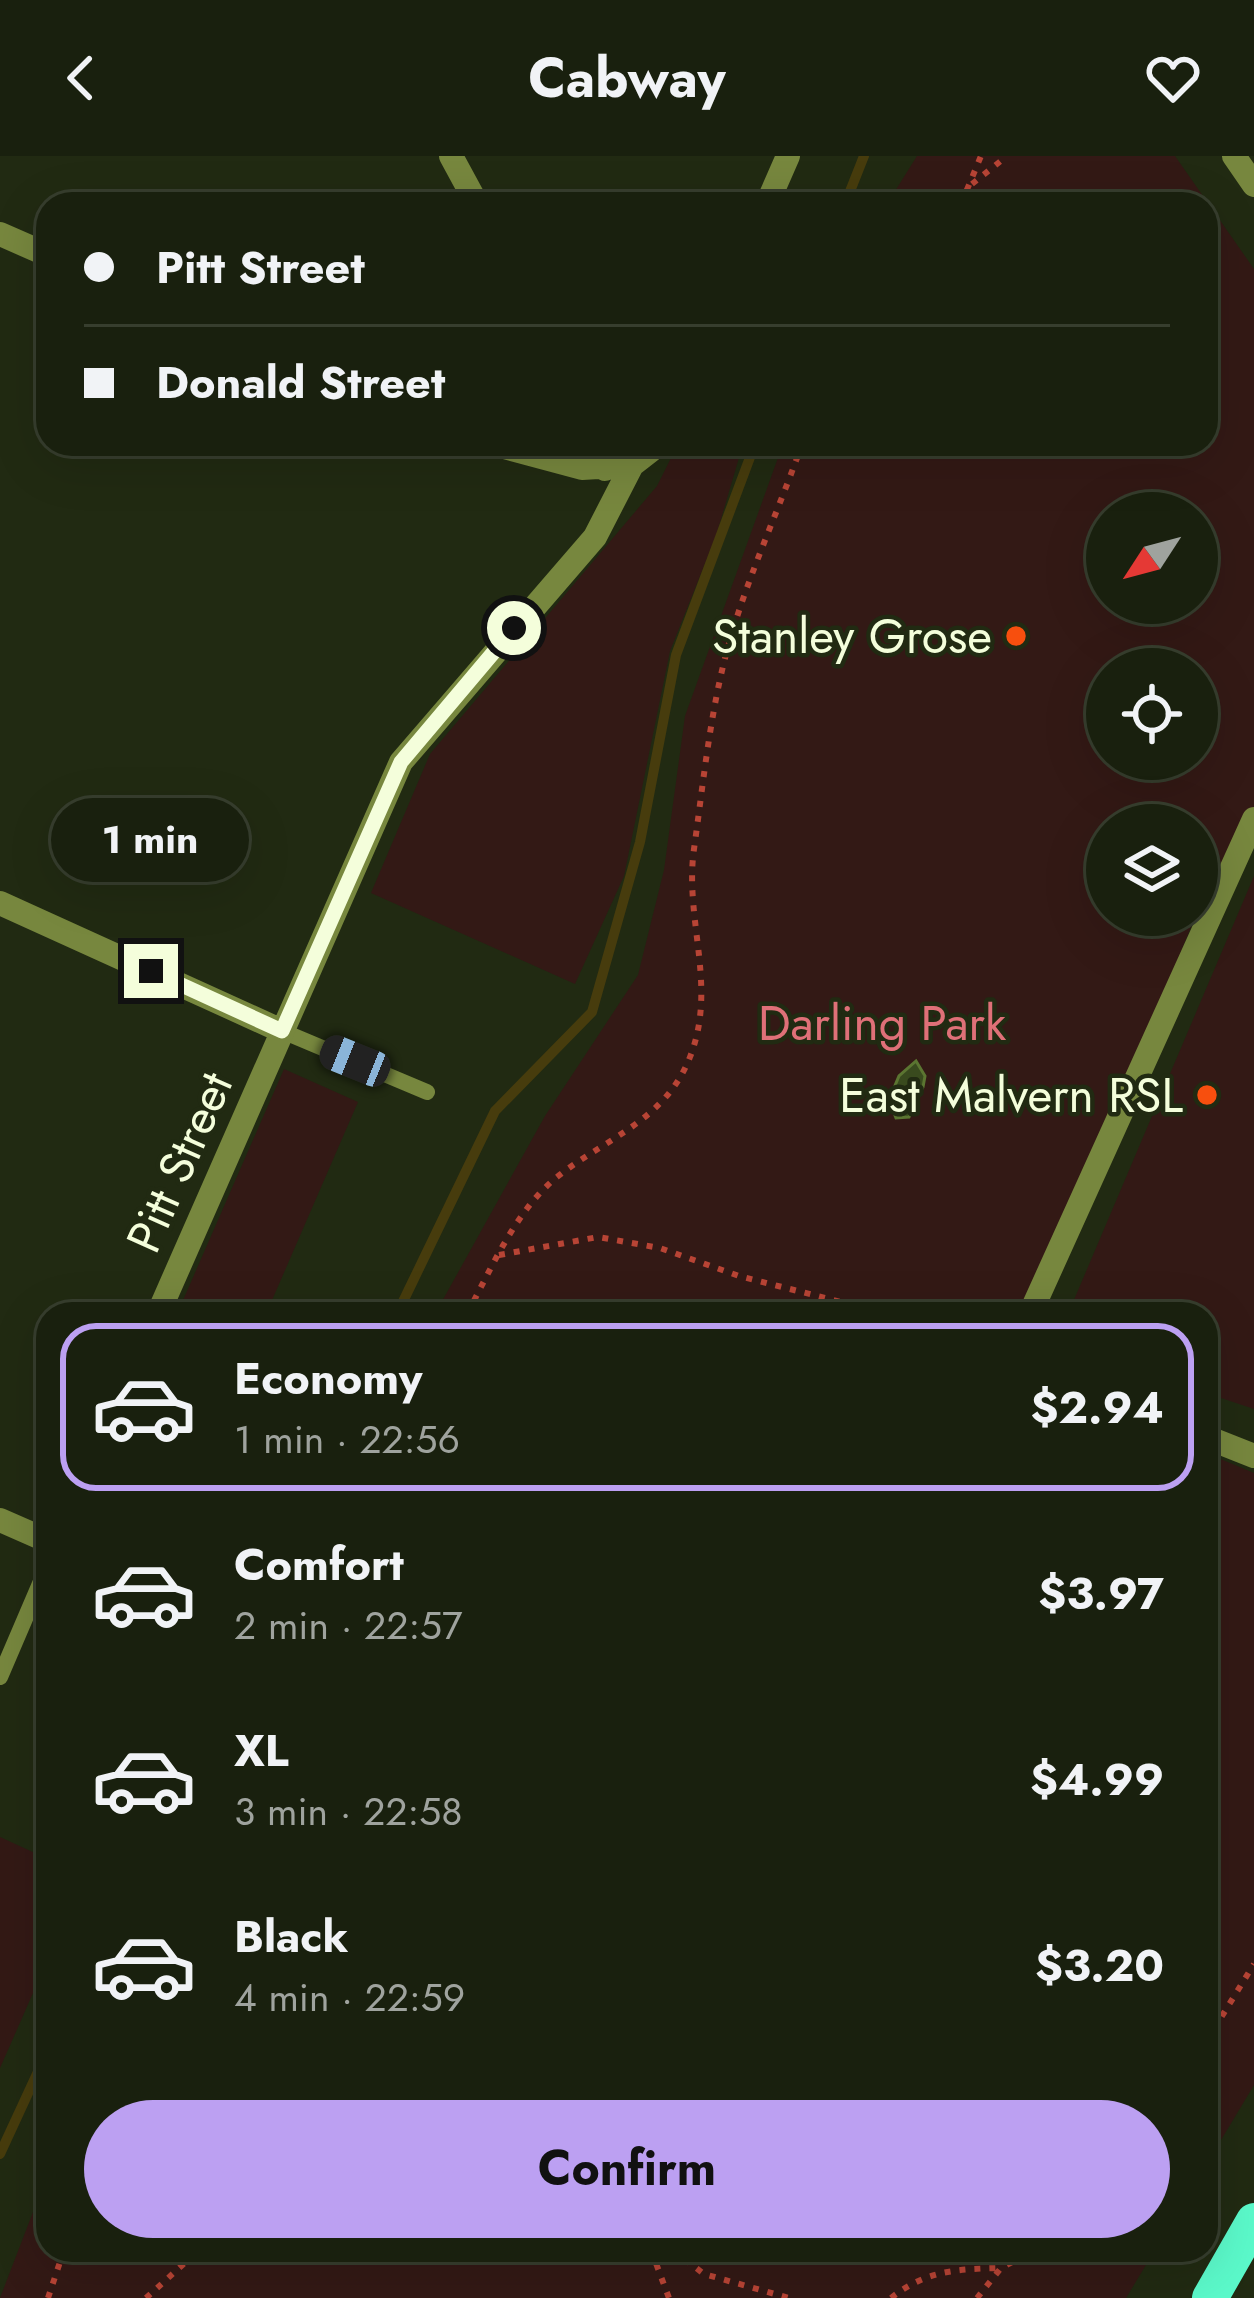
<!DOCTYPE html>
<html lang="en">
<head>
<meta charset="utf-8">
<style>
  body { margin:0; font-family:Jost,sans-serif; background:#222817; color:#f1f3f6; height:100vh; display:flex; flex-direction:column; font-size:45px; white-space:nowrap }
  * { box-sizing:border-box; margin:0 }
  p { font-size:39px; color:#9fa39e }
  .icon { flex:none; width:66px; height:66px; fill:none; stroke:currentColor; stroke-width:2; stroke-linecap:round; stroke-linejoin:round }
  .map { position:relative; flex:1; overflow:hidden }
  .drawer { position:absolute; left:36px; top:1146px; width:1182px; height:960px; display:flex; flex-direction:column; background:#19200e; border-radius:36px; box-shadow:0 12px 48px #0002,0 0 0 3px #373e2e }
  .drawer>* { flex:none }
  .banner { position:absolute; left:36px; top:36px; width:1182px; height:264px; border-radius:36px; box-shadow:0 12px 48px #0002,0 0 0 3px #373e2e; display:grid; align-content:center; height:264px; padding:0 48px; background:#19200e }
  .needle { width:78px; rotate:234deg }
  .fabs { position:absolute; left:1086px; top:336px; display:grid; gap:24px }
  .fabs a { display:grid; place-items:center; width:132px; height:132px; border-radius:50%; background:#19200e; box-shadow:0 12px 48px #0002,0 0 0 3px #373e2e; font-size:60px }
  .end { position:absolute; width:54px; height:54px; margin:-27px; border:15px solid #f4fedb; background:#111; box-shadow:0 0 0 6px #111 }
  .from { border-radius:50% }
  .bubble { position:absolute; height:84px; border-radius:42px; background:#19200e; box-shadow:0 12px 48px #0002,0 0 0 3px #373e2e; font-size:39px; font-weight:700; line-height:84px; text-align:center }
  .car { position:absolute; width:36px; height:72px; margin:-36px -18px; border-radius:15px; box-shadow:0 0 9px 3px #0007; background:linear-gradient(#222 24%,#8ab4d8 0 40%,#222 0 76%,#8ab4d8 0 86%,#222 0) }
  .banner b { display:flex; align-items:center; gap:42px; height:114px; font-size:45px }
  .banner b+b { border-top:3px solid #373e2e }
  .banner i { width:30px; height:30px; background:#f1f3f6 }
  ul { padding:21px 0 0; list-style:none }
  li { display:flex; align-items:center; gap:36px; height:168px; margin:0 24px 18px; padding:0 24px; border:6px solid transparent; border-radius:36px }
  li div { flex:1 }
  li b { display:block; font-size:45px }
  li em { font-style:normal; font-weight:700 }
  li.on { border-color:#bca0f2 }
  li>.icon { width:108px; height:108px; stroke-width:1.5 }
  .button { display:flex; gap:24px; margin-top:auto; padding:24px 48px }
  .button a { flex:1; height:138px; border-radius:72px; background:#bca0f2; color:#111; font-size:48px; font-weight:700; line-height:138px; text-align:center }
  header { display:flex; justify-content:space-between; align-items:center; height:156px; padding:0 48px; background:#19200e; font-size:54px; font-weight:700 }
  .map>svg:first-child { display:block }
</style>
</head>
<body>
<header><svg class="icon" aria-label="back" viewBox="0 0 24 24"><path d="M15 5l-7 7 7 7"/></svg>Cabway<svg class="icon" aria-label="heart" viewBox="0 0 24 24"><path d="M12 20l-8-8c-3-5 5-10 8-4 3-6 11-1 8 4z"/></svg></header>
<div class="map">
<svg width="1254" height="2142" viewBox="0 0 1254 2142">
  <rect width="100%" height="100%" fill="#212a12"/>
  <path fill="#331915" fill-rule="evenodd" d="M917,0H1175L1254,113V655L1197,757V669H1107V759H1196L1033,1158H435L545,960L638,819L664,714L685,560L783,288H1206V48H887ZM1107,357H1197V447H1107ZM1107,513H1197V603H1107Z
    M678,288H743L716,380L670,495L624,720L575,828L371,737L430,598L657,330Z
    M1254,720V1253L1206,1237V1158H1068Z
    M284,913L358,946L266,1158H177Z
    M1206,1297L1254,1317V1929L1206,2009Z
    M0,1681L48,1703V1803L0,1912Z
    M48,2017V2094H1155L1126,2142H0Z"/>
  <g fill="none" stroke-linecap="round" stroke-linejoin="round">
    <path stroke="#473c0d" stroke-width="10" d="M845,48L864,0
      M397,1158L495,955L592,856L640,686L676,499L755,288
      M0,1998L48,1894"/>
  </g>
  <path fill="#394a1e" stroke="#5b7531" stroke-width="3" d="M916,905L925,920L923,931L909,961L896,962L889,944L899,920Z"/>
  <g fill="none" stroke-linecap="round" stroke-linejoin="round">
    <path stroke="#b84435" stroke-width="6" stroke-dasharray="6 9" stroke-linecap="butt" d="M972,28L1007,0
      M961,48L981,0
      M499,1099L598,1081L660,1092L739,1120L888,1158
      M467,1158C491,1113 516,1054 557,1021C606,982 665,965 690,901C718,830 684,764 694,693C704,622 711,546 732,477C751,413 780,351 802,288
      M1206,1886L1254,1808
      M651,2094L669,2142
      M673,2094L704,2118L789,2142
      M48,2142L64,2094
      M146,2142L199,2094
      M891,2142C926,2114 958,2113 1001,2112
      M977,2142L1001,2112L1035,2094"/>
    <path stroke="#77873e" stroke-width="16" d="M282,875L427,936
      M0,1521L48,1409"/>
    <path stroke="#77873e" stroke-width="24" d="M451,0L477,48
      M767,48L788,0
      M0,78L48,99
      M493,288L582,312L632,309
      M598,288L605,313
      M0,747L282,875
      M158,1158L401,606L595,381L632,309L659,288
      M1030,1158L1254,663
      M1206,1281L1254,1300
      M0,1364L48,1385"/>
    <path stroke="#77873e" stroke-width="24" d="M1234,0L1254,29"/>
    <path stroke="#5bf9ca" stroke-width="36" d="M1210,2142L1254,2065"/>
  </g>
  <g fill="none" stroke-linecap="round" stroke-linejoin="round">
    <path stroke="#f4fedb" stroke-width="15" d="M151,815L282,875L401,606L514,472"/>
  </g>
  <g fill="#f74f0e" stroke="#212a12" stroke-width="4.5">
    <circle cx="1016" cy="480" r="12"/>
    <circle cx="1207" cy="939" r="12"/>
  </g>
  <g text-anchor="middle" stroke-width="9" stroke-linejoin="round" paint-order="stroke">
    <g font-size="48" fill="#f4fedb" stroke="#212a12" text-anchor="end">
      <text x="992" y="497">Stanley Grose</text>
      <text x="1183" y="956">East Malvern RSL</text>
    </g>
    <g font-size="48" fill="#df7078" stroke="#212a12">
      <text x="882" y="884">Darling Park</text>
    </g>
    <g font-size="48" fill="#f4fedb" stroke="#212a12">
      <text transform="translate(179 1006) rotate(-66)" y="17">Pitt Street</text>
    </g>
  </g>
</svg>
<div class="fabs">
<a><svg class="needle" viewBox="-14 -14 28 28"><path d="M0-13l5 13h-10z" fill="#e53935"/><path d="M0 13l5-13h-10z" fill="#9fa39e"/></svg></a>
<a><svg class="icon" aria-label="locate" viewBox="0 0 24 24"><circle cx="12" cy="12" r="6"/><path d="M12 2v4M12 18v4M2 12h4M18 12h4"/></svg></a>
<a><svg class="icon" aria-label="layers" viewBox="0 0 24 24"><path d="M12 4l9 5-9 5-9-5zM3 14l9 5 9-5"/></svg></a>
</div>
<i class="end from" style="left:514px;top:472px"></i>
<i class="end" style="left:151px;top:815px"></i>
<div class="bubble" style="left:51px;top:642px;width:198px">1 min</div>
<i class="car" style="left:355px;top:905px;rotate:292deg"></i>
<div class="banner">
<b><i class="from"></i>Pitt Street</b>
<b><i></i>Donald Street</b>
</div>
<section class="drawer">
<ul>
<li class="on"><svg class="icon" aria-label="car" viewBox="0 0 24 24"><path d="M5 17H2v-5l4-1 3-4h7l3 4 3 1v5h-3M9 17h6M6 11h13"/><circle cx="7" cy="17" r="2"/><circle cx="17" cy="17" r="2"/></svg><div><b>Economy</b><p>1 min · 22:56</p></div><em>$2.94</em></li>
<li><svg class="icon" aria-label="car" viewBox="0 0 24 24"><path d="M5 17H2v-5l4-1 3-4h7l3 4 3 1v5h-3M9 17h6M6 11h13"/><circle cx="7" cy="17" r="2"/><circle cx="17" cy="17" r="2"/></svg><div><b>Comfort</b><p>2 min · 22:57</p></div><em>$3.97</em></li>
<li><svg class="icon" aria-label="car" viewBox="0 0 24 24"><path d="M5 17H2v-5l4-1 3-4h7l3 4 3 1v5h-3M9 17h6M6 11h13"/><circle cx="7" cy="17" r="2"/><circle cx="17" cy="17" r="2"/></svg><div><b>XL</b><p>3 min · 22:58</p></div><em>$4.99</em></li>
<li><svg class="icon" aria-label="car" viewBox="0 0 24 24"><path d="M5 17H2v-5l4-1 3-4h7l3 4 3 1v5h-3M9 17h6M6 11h13"/><circle cx="7" cy="17" r="2"/><circle cx="17" cy="17" r="2"/></svg><div><b>Black</b><p>4 min · 22:59</p></div><em>$3.20</em></li>
</ul>
<div class="button"><a>Confirm</a></div>
</section>
</div>
</body>
</html>
